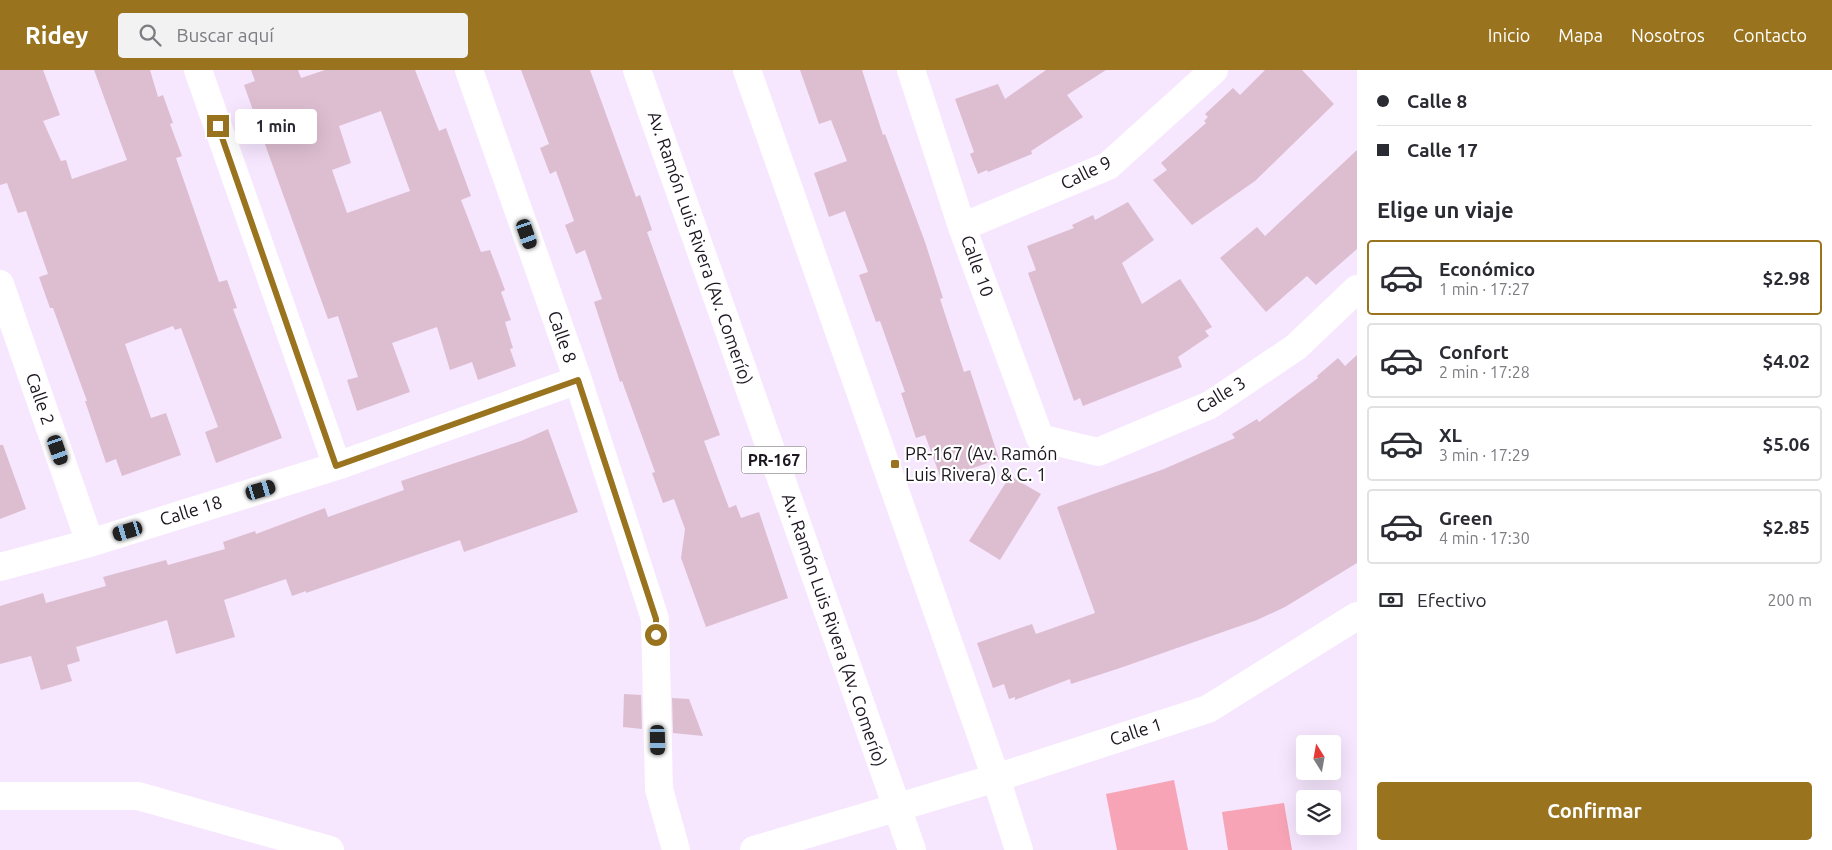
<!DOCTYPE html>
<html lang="es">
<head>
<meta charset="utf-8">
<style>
  body { margin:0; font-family:Ubuntu,sans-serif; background:#f2f2f3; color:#2b2b33; height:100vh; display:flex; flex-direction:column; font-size:19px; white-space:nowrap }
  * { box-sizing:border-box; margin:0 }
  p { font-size:16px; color:#7c7c81 }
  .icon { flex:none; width:28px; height:28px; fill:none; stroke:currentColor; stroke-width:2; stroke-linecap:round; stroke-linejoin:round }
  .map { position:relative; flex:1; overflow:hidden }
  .sheet { display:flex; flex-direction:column; background:#fff; width:475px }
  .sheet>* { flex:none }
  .hud { display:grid; align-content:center; height:110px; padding:0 20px; background:#fff }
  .needle { width:32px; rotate:349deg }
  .fabs { position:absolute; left:1296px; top:665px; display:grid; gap:10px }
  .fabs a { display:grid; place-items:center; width:45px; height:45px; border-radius:5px; background:#fff; box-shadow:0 5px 20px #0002; font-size:25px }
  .end { position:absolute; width:22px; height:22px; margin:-11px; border:6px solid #99731e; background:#fff; box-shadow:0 0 0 2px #fff }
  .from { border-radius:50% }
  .bubble { position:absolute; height:35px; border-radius:5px; background:#fff; box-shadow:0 5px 20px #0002; font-size:16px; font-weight:600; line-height:35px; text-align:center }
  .car { position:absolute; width:15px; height:30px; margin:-15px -8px; border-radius:6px; box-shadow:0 0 4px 1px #0007; background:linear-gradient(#222 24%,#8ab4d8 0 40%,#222 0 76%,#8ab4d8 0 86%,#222 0) }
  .hud b { display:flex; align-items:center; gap:18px; height:48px; font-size:19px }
  .hud b+b { border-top:1px solid #e1e1e2 }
  .hud i { width:12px; height:12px; background:#2b2b33 }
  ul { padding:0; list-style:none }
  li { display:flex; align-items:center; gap:15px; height:75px; margin:0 10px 8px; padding:0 10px; border:2px solid #e1e1e2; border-radius:5px }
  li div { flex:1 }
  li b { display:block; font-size:19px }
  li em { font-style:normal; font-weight:600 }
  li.selected { border-color:#99731e }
  li>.icon { width:45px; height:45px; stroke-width:1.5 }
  h2 { padding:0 20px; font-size:22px; line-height:60px }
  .pay { display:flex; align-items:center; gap:12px; height:55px; padding:0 20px; font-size:19px }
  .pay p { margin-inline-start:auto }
  .cta { display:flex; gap:10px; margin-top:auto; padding:10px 20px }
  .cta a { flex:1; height:58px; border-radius:5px; background:#99731e; color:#fff; font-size:20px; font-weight:600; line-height:58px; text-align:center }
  header { display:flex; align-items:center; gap:30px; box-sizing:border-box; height:70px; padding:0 25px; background:#99731e; color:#fff }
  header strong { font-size:24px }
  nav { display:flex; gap:28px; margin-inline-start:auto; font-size:18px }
  .search { width:350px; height:45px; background:#f2f2f3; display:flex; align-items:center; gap:12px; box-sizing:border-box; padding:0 18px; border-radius:5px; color:#7c7c81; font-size:19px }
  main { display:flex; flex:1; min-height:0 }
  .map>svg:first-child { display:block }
</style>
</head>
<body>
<header>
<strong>Ridey</strong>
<div class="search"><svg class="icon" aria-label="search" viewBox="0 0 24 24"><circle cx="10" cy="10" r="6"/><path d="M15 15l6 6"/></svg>Buscar aquí</div>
<nav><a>Inicio</a><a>Mapa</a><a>Nosotros</a><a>Contacto</a></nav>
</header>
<main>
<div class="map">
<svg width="1357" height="780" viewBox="0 0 1357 780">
  <rect width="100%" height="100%" fill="#f6e6fe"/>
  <path fill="#f6a4b6" d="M1174,710L1188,780H1117L1106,724Z
    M1284,733L1292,780H1228L1222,742Z"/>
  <path fill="#ddbed1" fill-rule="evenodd" d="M0,0H43L60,45L43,51L61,91L66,90L72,109L127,90L94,0H150L158,27L163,25L173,53L170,54L182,86L176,88L219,212L227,210L237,238L233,239L282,368L216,393L205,362L218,357L181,258L175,260L173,256L125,274L151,348L166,343L181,385L122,406L116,389L106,393L85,331H87L53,238H50L39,207L48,204L26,141L18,143L7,113L0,115Z
    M251,0H298L301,8L325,0H415L439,61L446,58L471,126L461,130L481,182L490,180L505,220L501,222L511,250L505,252L513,278L510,279L516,296L478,310L472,292L450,300L437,257L392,273L410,322L357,341L347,310L358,307L338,246L328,249L276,105L244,15L255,11ZM381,41L410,121L347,143L332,100L351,93L339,56Z
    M521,0H590L636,127L640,125L652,160L647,162L720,365L704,371L729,438L736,435L741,448L759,442L788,528L706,557L681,488L685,459L674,429L663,433L652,403L655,402L622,311L620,312L594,232L602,229L585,180L576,184L565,155L574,151L556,101L550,104L540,78L549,74Z
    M800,0H862L883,65L885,64L925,172L943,228L940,229L964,302L970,300L999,389L941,409L925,365L916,368L901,323L905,322L880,251L876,252L859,205L868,202L845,141L829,147L814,103L847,91L831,50L819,54Z
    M1046,0H1106L1067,25L1083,47L1031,81L1032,84L988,102L987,100L978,104L970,84L974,82L955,29L998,14L1005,29Z
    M1265,0H1302L1334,34L1255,111L1192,155L1153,110L1167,100L1161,93L1206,53L1204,51L1208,47L1205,44L1233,18L1240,25Z
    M1357,80V179L1316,215L1307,206L1266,242L1220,188L1257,157L1265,166Z
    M1128,132L1154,170L1122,193L1142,234L1180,209L1212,257L1205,261L1209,266L1178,287L1182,297L1083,336L1080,328L1074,331L1028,203L1036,200L1027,176L1074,158L1072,155L1093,145L1095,150Z
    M1357,285V493L1285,537L1257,550L1120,598L1071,614L1070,609L1015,630V627L1009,629L1004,614L993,618L977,573L1032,554L1036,564L1095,543L1057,437L1164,399L1235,368L1232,364L1257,349L1259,352L1318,308L1317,306L1338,288L1345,296Z
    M548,359L578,442L464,482L460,470L306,523V521L292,526L286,509L224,530L235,567L176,584L167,550L76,577L80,591L67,595L72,611L41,620L31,586L0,594V536L43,523L46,533L106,516L103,507L166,490L168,495L225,479L223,472L255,461L256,464L325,438L328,447L404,420L401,411L521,371Z
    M0,375H3L26,439L0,449Z
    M1010,406L1041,424L1000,490L969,471Z
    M624,624L641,625L642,659L623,657Z
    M672,628L689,629L703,666L673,663Z"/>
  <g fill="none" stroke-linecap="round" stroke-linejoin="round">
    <path stroke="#fff" stroke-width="28" d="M198,0L337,396
      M469,0L578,310L655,549L659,719L676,780
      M911,0L962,157L1040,368L1098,382L1210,335L1296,277L1357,219
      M962,157L1108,96L1214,0
      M0,214L90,473
      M0,497L90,473L337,396L578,310
      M0,726H138L330,780
      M754,780L996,708L1208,639L1357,546"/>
    <path stroke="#fff" stroke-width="28" d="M637,0L912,780
      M747,0L996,708L1019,780"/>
  </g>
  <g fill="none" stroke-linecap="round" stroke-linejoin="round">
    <path stroke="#99731e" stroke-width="6" d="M218,56L336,396L578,310L656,549V565"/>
  </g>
  <rect fill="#99731e" stroke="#fff" stroke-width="2" x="890" y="389" width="10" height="10" rx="2.5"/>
  <g text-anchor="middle" stroke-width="4.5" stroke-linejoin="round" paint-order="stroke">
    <rect fill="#fff" stroke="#615c63" stroke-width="1" x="741.5" y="376.5" width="65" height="27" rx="4"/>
    <g font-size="16" font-weight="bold" fill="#1d1620">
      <text x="774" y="396">PR-167</text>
    </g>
    <g font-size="18" fill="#1d1620" stroke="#fff">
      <text transform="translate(1086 103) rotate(-26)" y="6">Calle 9</text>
      <text transform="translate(700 178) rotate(71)" y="6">Av. Ramón Luis Rivera (Av. Comerío)</text>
      <text transform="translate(977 196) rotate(70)" y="6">Calle 10</text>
      <text transform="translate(562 267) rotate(71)" y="6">Calle 8</text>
      <text transform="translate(1221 325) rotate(-31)" y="6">Calle 3</text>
      <text transform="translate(40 329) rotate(71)" y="6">Calle 2</text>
      <text transform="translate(191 441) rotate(-17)" y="6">Calle 18</text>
      <text transform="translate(834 560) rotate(71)" y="6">Av. Ramón Luis Rivera (Av. Comerío)</text>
      <text transform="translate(1136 662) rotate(-18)" y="6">Calle 1</text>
    </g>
    <g font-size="18" fill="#1d1620" stroke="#fff" text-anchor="start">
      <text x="905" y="390">PR-167 (Av. Ramón<tspan x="905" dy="21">Luis Rivera) &amp; C. 1</tspan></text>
    </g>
  </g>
</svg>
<div class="fabs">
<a><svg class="needle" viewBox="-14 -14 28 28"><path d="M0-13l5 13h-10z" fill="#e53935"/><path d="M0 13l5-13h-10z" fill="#7c7c81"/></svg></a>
<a><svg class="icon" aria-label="layers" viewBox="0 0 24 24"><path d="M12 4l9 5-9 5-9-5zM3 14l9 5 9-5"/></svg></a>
</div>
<i class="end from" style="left:656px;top:565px"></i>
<i class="end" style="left:218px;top:56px"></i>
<div class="bubble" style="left:235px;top:39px;width:82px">1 min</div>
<i class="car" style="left:527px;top:164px;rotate:161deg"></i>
<i class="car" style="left:58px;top:380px;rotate:161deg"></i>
<i class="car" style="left:261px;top:420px;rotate:73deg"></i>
<i class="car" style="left:128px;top:461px;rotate:253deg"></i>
<i class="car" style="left:658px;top:670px;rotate:179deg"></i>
</div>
<section class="sheet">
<div class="hud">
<b><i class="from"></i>Calle 8</b>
<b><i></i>Calle 17</b>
</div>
<h2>Elige un viaje</h2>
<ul>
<li class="selected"><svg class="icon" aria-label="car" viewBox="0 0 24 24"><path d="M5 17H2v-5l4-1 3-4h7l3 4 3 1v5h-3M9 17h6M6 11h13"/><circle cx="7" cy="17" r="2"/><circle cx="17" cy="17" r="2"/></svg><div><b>Económico</b><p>1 min · 17:27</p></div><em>$2.98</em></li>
<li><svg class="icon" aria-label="car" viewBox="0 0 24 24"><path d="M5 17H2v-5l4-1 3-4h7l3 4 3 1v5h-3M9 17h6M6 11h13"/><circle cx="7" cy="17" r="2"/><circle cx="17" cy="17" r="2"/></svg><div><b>Confort</b><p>2 min · 17:28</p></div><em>$4.02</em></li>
<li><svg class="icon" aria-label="car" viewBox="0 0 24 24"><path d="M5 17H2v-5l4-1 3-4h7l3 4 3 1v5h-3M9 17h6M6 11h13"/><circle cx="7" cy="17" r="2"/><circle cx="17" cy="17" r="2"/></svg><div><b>XL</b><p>3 min · 17:29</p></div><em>$5.06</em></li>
<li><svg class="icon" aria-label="car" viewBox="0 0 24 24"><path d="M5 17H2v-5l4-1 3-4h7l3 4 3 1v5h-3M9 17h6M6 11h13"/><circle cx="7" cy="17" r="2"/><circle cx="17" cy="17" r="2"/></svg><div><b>Green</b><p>4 min · 17:30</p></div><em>$2.85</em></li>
</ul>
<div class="pay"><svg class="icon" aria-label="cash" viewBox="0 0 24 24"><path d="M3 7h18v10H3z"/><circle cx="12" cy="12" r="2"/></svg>Efectivo<p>200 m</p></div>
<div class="cta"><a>Confirmar</a></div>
</section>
</main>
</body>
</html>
